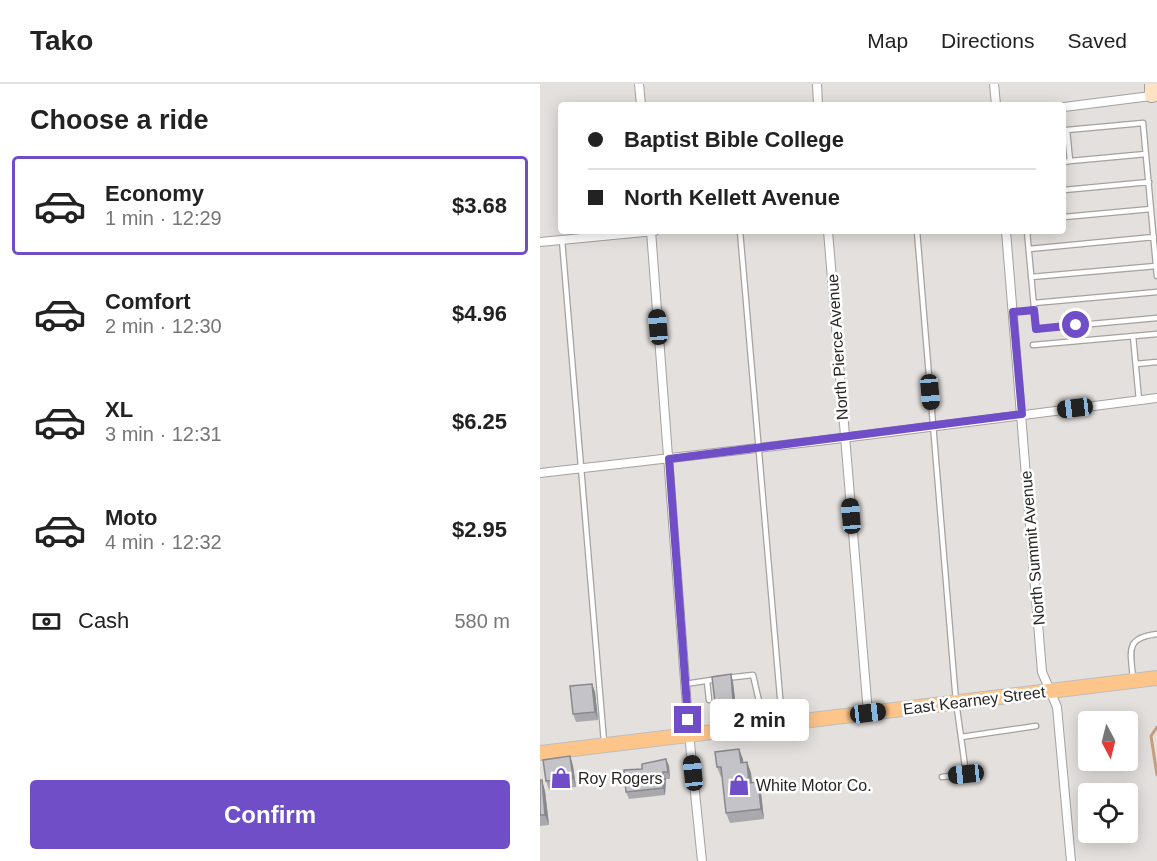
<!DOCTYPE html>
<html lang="en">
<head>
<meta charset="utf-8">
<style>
  body { margin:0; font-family:Helvetica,sans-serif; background:#f2f2f2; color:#222; height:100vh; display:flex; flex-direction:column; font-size:22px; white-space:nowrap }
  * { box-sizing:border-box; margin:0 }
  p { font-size:20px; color:#767676 }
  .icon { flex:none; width:33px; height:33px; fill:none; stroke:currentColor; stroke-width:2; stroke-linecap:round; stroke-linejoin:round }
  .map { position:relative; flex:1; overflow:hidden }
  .side { display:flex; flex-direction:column; background:#fff; width:540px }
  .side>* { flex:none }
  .banner { position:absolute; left:18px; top:18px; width:508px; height:132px; border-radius:6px; box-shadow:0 3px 15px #0003; display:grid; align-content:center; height:132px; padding:0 30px; background:#fff }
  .needle { width:39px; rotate:173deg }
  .controls { position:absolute; left:538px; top:627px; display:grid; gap:12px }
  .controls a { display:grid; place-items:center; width:60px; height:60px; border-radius:6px; background:#fff; box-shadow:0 3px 15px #0003; font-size:30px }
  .end { position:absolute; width:27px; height:27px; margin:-14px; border:8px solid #704ec7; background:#fff; box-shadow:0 0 0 3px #fff }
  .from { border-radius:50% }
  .bubble { position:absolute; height:42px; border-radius:6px; background:#fff; box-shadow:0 3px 15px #0003; font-size:20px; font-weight:600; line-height:42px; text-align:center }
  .car { position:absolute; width:18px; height:36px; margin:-18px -9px; border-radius:8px; box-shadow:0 0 4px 2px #0007; background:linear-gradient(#222 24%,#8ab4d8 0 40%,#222 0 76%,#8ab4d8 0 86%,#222 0) }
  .banner b { display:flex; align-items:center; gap:21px; height:57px; font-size:22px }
  .banner b+b { border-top:2px solid #e0e0e0 }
  .banner i { width:15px; height:15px; background:#222 }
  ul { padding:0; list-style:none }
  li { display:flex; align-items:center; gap:18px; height:99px; margin:0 12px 9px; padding:0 18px; border:3px solid transparent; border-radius:6px }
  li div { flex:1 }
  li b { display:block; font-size:22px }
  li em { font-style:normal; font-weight:600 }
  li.active { border-color:#704ec7 }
  li>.icon { width:54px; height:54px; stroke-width:1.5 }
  h2 { padding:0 30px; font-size:27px; line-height:72px }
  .pay { display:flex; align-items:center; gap:15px; height:66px; padding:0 30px; font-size:22px }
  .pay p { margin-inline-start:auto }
  .primary-button { display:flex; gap:12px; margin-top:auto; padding:12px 30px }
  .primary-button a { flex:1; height:69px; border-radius:6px; background:#704ec7; color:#fff; font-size:24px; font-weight:600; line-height:69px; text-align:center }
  header { display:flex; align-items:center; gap:36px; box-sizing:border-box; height:84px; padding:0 30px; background:#fff; border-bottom:2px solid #e0e0e0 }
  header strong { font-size:28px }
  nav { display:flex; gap:33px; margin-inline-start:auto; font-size:21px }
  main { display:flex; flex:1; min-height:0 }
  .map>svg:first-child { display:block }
</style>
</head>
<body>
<header>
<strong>Tako</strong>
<nav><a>Map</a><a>Directions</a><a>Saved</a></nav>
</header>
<main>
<section class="side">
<h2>Choose a ride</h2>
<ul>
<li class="active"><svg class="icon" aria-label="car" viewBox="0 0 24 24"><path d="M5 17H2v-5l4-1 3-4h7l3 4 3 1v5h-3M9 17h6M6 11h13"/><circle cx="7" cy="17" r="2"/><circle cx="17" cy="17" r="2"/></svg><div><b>Economy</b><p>1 min · 12:29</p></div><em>$3.68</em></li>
<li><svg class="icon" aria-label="car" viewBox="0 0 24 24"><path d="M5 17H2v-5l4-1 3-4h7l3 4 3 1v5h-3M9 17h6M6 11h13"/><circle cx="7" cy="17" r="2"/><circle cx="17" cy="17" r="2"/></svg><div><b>Comfort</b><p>2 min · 12:30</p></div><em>$4.96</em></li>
<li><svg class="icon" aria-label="car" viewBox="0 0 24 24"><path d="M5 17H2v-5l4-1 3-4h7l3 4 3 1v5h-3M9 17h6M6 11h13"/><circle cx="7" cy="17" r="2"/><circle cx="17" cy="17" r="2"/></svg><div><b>XL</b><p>3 min · 12:31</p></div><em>$6.25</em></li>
<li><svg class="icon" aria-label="car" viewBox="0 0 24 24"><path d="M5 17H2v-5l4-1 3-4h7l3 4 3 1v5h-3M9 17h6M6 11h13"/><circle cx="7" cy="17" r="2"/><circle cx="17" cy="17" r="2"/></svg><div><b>Moto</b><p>4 min · 12:32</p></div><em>$2.95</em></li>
</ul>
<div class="pay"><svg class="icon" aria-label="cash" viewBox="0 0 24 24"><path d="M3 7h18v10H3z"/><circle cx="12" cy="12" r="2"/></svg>Cash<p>580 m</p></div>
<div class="primary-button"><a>Confirm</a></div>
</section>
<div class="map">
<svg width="617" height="777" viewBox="0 0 617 777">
  <rect width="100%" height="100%" fill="#e4e0dd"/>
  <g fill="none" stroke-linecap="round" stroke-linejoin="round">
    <path stroke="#c49f7e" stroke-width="3" d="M617,643L611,652L617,691"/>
    <defs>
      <path id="lane" d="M530,77L606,70
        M524,78L530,77L527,46L603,39L617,192
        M524,106L609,98
        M524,133L611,125
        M200,147L242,636
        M377,147L416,618L421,653L496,642
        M487,147L496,245L617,234
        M22,156L64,658
        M489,165L614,153
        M491,193L616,182
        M494,219L617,208
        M473,228L494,226
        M593,252L599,316
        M493,261L617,250
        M596,280L617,278
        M186,594L213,591L224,639
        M593,595C591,567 584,554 617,550
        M167,597L169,616
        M145,600L178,595
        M402,693L426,690L421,653"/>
      <path id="street" d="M99,0L101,21
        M277,0L278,21
        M454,0L456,21
        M524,23L611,12
        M111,147L149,650L162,777
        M288,147L328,629
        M466,147L502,588L517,623L531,777
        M0,158L115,147
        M0,389L295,355L617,314"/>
      <path id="secondary" d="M611,0V12L617,11"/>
      <path id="primary" d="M0,669L617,594"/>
    </defs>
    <use href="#lane" stroke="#a5a19e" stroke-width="7"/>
    <use href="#street" stroke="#a5a19e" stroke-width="10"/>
    <use href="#secondary" stroke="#a5a19e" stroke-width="14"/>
    <use href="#primary" stroke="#bebebe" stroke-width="16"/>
    <use href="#lane" stroke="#fff" stroke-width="4.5"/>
    <use href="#street" stroke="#fff" stroke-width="8"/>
    <use href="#secondary" stroke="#fee2c4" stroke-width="12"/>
    <use href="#primary" stroke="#fdc58a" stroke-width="14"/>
  </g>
  <path fill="#a9a8ac" d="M191,590L193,598L196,624L178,626L175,618Z
    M52,600L55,608L58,636L36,638L33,630Z
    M199,665L203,679L207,678L211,689L212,699L218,698L221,709L224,735L190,739L186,729L182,693H181L177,683Z
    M30,672L33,682L36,703L9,706L6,697Z
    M126,675L129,682L130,695H126L125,711L89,715L86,708L102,685Z
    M0,696L5,707L9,741L0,742Z"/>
  <path fill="#89888c" d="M191,590L193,598L196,624L193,616Z
    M52,600L55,608L58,636L55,628Z
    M199,665L203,675L205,690L201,679Z
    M30,672L33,682L36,703L33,694Z
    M126,675L129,682L130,695L128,688Z
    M207,678L211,689L213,710L209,699Z
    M123,688L126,695L125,711L123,704Z
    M2,696L5,707L9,741L5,731Z
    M218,698L221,709L224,735L221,725Z"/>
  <path fill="#c4c3c8" stroke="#89888c" stroke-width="1.5" d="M191,590L193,616L175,618L172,593Z
    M52,600L55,628L33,630L30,602Z
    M559,629L560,638H549V644H547L545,630Z
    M199,665L201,679L207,678L209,699L218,698L221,725L186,729L181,683H177L175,668Z
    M30,672L33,694L6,697L3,676Z
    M126,675L128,688H123V704L86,708L84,686L102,685V680Z
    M0,696H2L5,731H0Z"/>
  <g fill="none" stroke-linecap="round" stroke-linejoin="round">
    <path stroke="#704ec7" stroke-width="8" d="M148,636L129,375L482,330L473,228L494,226L496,245L536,241"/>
  </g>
  <defs>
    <symbol id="shop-bare" viewBox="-9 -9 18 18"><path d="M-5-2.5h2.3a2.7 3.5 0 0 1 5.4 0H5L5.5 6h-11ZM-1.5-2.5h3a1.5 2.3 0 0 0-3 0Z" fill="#704ec7" stroke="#fff" stroke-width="2.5" paint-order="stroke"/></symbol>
  </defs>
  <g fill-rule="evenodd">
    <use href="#shop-bare" x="6" y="679" width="30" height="30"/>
    <use href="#shop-bare" x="184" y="686" width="30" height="30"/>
  </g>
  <g text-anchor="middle" stroke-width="5" stroke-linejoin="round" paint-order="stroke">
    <g font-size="16" fill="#282625" stroke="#fff">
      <text transform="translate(297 263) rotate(-94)" y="6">North Pierce Avenue</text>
      <text transform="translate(492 464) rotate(-95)" y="6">North Summit Avenue</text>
      <text transform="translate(434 616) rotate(-7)" y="6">East Kearney Street</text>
    </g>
    <g font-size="16" fill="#282625" stroke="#fff" text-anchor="start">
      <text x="38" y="700">Roy Rogers</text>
      <text x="216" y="707">White Motor Co.</text>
    </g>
  </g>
</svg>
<div class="controls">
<a><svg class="needle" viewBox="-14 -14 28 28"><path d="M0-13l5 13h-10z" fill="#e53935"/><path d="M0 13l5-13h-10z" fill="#767676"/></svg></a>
<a><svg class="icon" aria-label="locate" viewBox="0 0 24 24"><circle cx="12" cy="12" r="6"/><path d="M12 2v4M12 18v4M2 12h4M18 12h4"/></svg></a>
</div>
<i class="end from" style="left:536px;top:241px"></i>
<i class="end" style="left:148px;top:636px"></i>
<div class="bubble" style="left:170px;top:615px;width:99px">2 min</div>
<i class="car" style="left:118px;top:243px;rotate:355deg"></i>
<i class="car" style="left:390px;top:308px;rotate:175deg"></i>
<i class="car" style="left:535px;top:324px;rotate:263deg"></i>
<i class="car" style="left:311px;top:432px;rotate:355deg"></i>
<i class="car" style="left:328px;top:629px;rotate:83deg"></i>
<i class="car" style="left:153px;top:689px;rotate:354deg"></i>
<i class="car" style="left:426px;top:690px;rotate:264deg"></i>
<div class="banner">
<b><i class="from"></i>Baptist Bible College</b>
<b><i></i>North Kellett Avenue</b>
</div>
</div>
</main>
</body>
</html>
